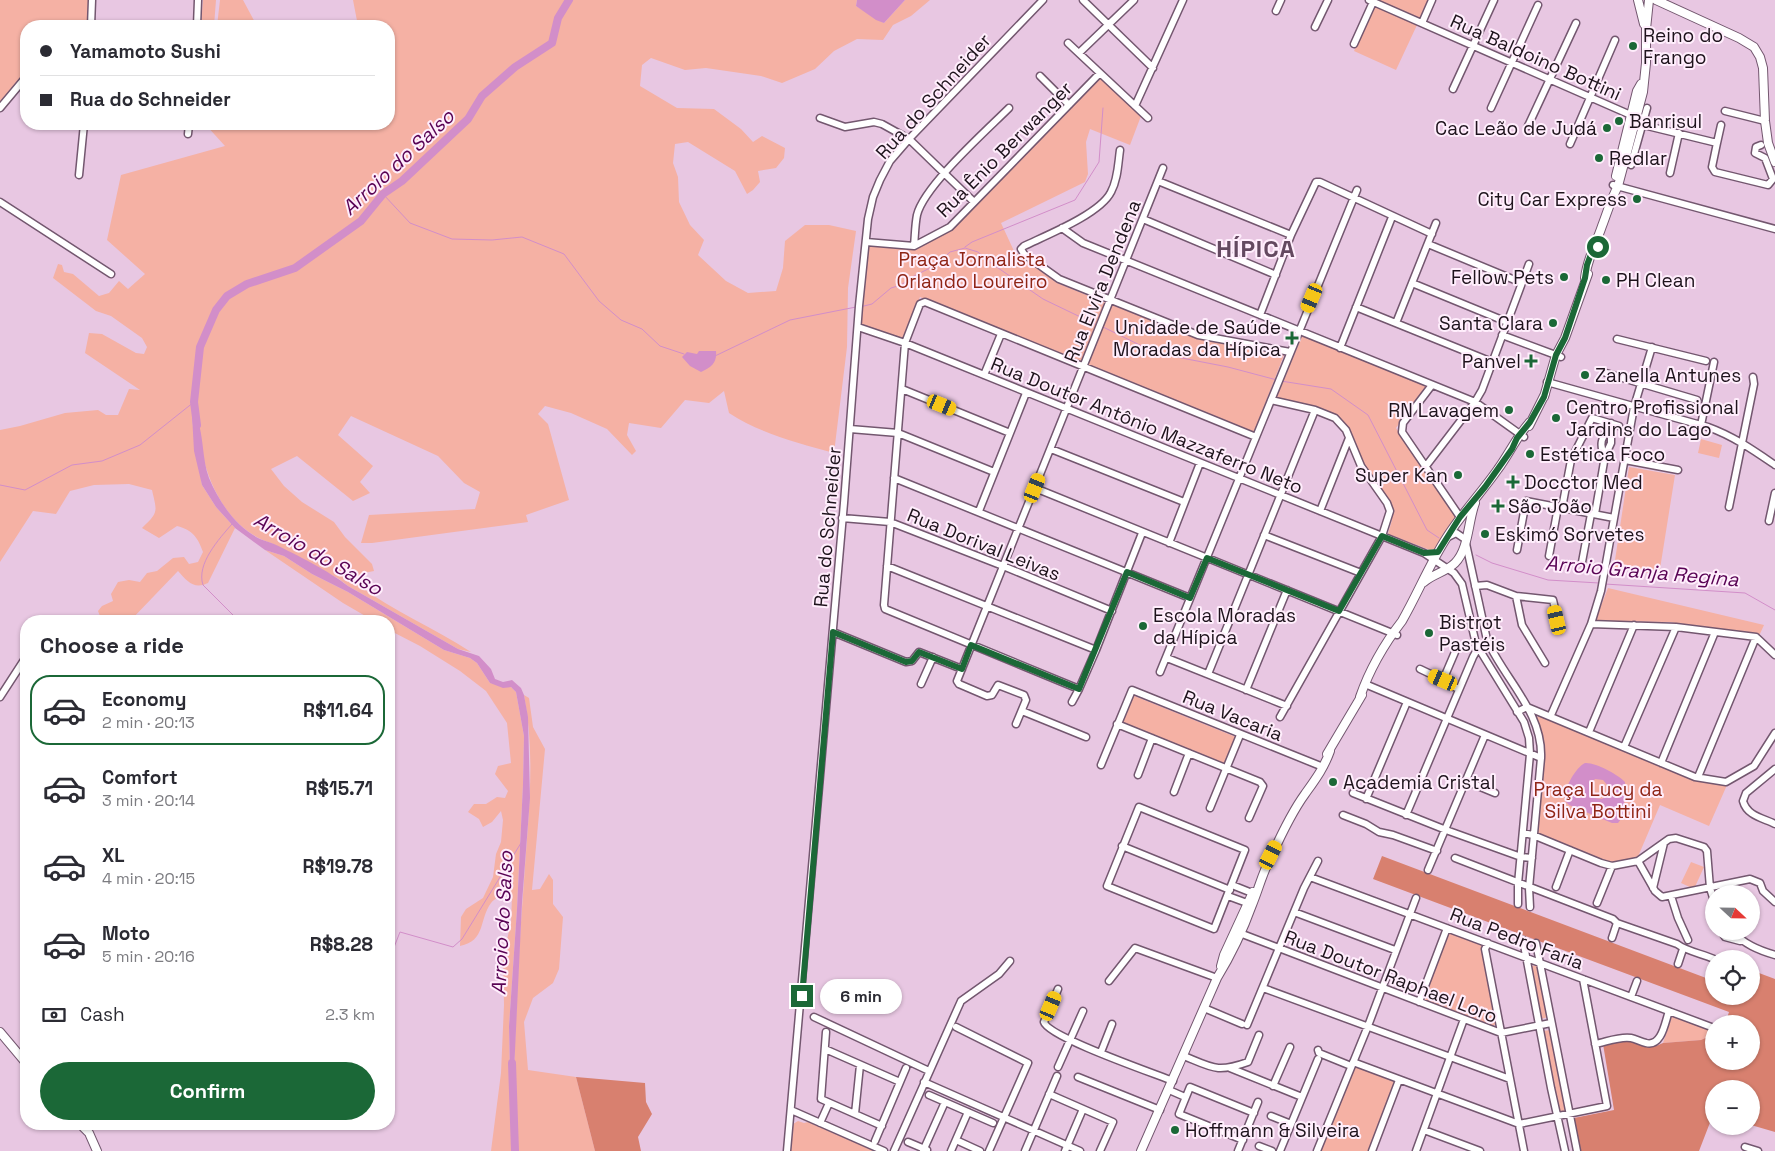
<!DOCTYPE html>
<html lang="en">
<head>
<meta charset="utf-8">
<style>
  body { margin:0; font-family:"Space Grotesk",sans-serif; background:#f7f7f7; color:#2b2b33; height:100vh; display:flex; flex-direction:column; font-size:19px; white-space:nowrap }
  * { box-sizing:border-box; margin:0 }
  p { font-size:16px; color:#7c7c81 }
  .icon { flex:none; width:28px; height:28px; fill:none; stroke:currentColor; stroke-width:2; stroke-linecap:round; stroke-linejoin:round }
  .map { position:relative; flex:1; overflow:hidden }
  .drawer { position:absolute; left:20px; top:615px; width:375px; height:515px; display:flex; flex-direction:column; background:#fff; border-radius:20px; box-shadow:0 1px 4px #0004 }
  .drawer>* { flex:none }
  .banner { position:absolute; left:20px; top:20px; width:375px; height:110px; border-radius:20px; box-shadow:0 1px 4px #0004; display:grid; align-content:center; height:110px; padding:0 20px; background:#fff }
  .needle { width:32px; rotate:112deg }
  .controls { position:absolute; left:1705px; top:885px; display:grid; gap:10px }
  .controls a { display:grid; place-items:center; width:55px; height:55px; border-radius:50%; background:#fff; box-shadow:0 1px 4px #0004; font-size:25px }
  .end { position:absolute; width:22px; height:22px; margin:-11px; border:6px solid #1b6837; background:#fff; box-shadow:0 0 0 2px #fff }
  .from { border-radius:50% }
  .bubble { position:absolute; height:35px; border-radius:18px; background:#fff; box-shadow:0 1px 4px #0004; font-size:16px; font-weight:800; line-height:35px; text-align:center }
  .car { position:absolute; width:15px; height:30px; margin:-15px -8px; border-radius:6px; box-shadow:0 0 4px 1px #0007; background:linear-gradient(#f5c518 24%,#345 0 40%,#f5c518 0 76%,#345 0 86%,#f5c518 0) }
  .banner b { display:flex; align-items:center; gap:18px; height:48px; font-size:19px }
  .banner b+b { border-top:1px solid #e1e1e2 }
  .banner i { width:12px; height:12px; background:#2b2b33 }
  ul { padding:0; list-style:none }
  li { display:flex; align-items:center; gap:15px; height:70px; margin:0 10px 8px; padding:0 10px; border:2px solid transparent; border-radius:20px }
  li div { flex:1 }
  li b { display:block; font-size:19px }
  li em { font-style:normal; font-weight:800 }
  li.active { border-color:#1b6837 }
  li>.icon { width:45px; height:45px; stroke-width:1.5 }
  h2 { padding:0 20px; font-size:22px; line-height:60px }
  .pay { display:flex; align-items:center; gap:12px; height:55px; padding:0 20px; font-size:19px }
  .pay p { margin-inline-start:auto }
  .button { display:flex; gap:10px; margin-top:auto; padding:10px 20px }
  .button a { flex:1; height:58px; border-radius:30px; background:#1b6837; color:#fff; font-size:20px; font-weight:800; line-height:58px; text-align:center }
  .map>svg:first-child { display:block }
</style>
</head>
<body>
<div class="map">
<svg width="1775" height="1151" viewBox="0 0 1775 1151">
  <rect width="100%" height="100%" fill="#e8c7e2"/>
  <path fill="#f5b1a4" d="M0,0H88V26H26V70L0,102Z
    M203,0H216L214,26H201Z
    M220,0H243L257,26H217Z
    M353,0H857L856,6L884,23L905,0H930L911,16L893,25L883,40L857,39L834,51L815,69L782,83L761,76L706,68L685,70L651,58L642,65L640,86L677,108L714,109L741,129L753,142L762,136L785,148L784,158L776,168L758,171L760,182L753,190L747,194L735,171L688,142L675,144L673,163L678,177L679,202L690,225L704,240L698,255L726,281L748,293L776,291L783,268L785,241L805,225H829L856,231L848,288L847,347L834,453C798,443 761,434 729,413L724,391L709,403L685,400L661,428L629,423L627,435L636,451L632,455L607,429L571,413L545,406L538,414L548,424L569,500L526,515L528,522L372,543H361L369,515L475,509L480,492L464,483L438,456L351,416L338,435L373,466L360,482L370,493L353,501L297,456L271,469L284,486L302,502L334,522L345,537L372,564L374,571L364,573L358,585C393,611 434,628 471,652L458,649L348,586L339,579L271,543C232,531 210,490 202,452C199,436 203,428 192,416L193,427L202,485L216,507L235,528L208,583C194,590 187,581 178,571L130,621H102L98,611L102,606L113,601L111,594L118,582L129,580L140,582L147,573L157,571L173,558L184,557L189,564L198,562L203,552C198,538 193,530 177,526L159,538L142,528C159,512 157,512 152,490L129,484L94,485L70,491L56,514L33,511L0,562V430L20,426L65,413L98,410L106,415H118L129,389L140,390L85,353L89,333L102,334L136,353L144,354L147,347L142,338L111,316L96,311L53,278L58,264L62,265L64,272L73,274L99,296L109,293L119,281L128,289L145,274L107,240L121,175L225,146L205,124H389V26H358Z
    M1377,0H1429L1419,20Z
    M1375,6L1417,25L1396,70L1354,51Z
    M1101,77L1141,116L1130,145L1090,129L1086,142L1088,174L1085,182L1001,223L1014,251L1057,283L1106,303L1081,363L920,297L902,340L860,323L868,245L915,249L952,229Z
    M1112,305L1196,338L1284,355L1254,432L1088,366Z
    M1302,336L1427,386L1396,428L1458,518L1440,547L1430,550L1388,534L1392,520L1391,503L1365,465L1348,428L1337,415L1316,407L1276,399Z
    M1701,439L1722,445L1719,458L1698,453Z
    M1629,467L1675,475L1659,575L1614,567Z
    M265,550L284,556L312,574L348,592L444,650L470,658L477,663L490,683L511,687L516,692L524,736L523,784L517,909L509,1026L510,1072H514C516,1008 519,945 524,881C528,819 536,756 524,695L529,698L533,727L545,749L532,890L540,889L549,874L553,880V904L563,917L559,969L553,983L533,998L524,1022L528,1070L576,1077L595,1151H491L501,1073L504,1005L503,956L511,923L512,896L504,894C500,896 494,899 491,903C479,919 486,941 460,946L461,917L466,909L483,898L493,877L496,854L501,842L503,820L501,811L492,822L483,827L479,819L468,812L474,804H486L497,797L505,798L508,791L495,774L498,766L511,763L507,723L486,691L460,671L420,646L389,630V621H374L343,603Z
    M1608,588L1764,625L1759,636L1669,622L1595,621Z
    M1132,695L1236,737L1224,766L1120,724Z
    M1541,714L1692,779L1727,785L1709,826L1660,805L1637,859L1621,863L1601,862L1537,835L1544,743L1536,718Z
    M1691,862L1704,867L1694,889L1681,883Z
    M1449,932L1481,944L1497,1023L1493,1026L1423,999Z
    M1538,965L1548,1017L1541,1019L1531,966Z
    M1672,1016L1714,1032V1034L1701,1040L1663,1043Z
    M1550,1030L1567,1111L1559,1112L1543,1031Z
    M1355,1066L1396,1081L1370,1151H1319Z
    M798,1121L804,1123L808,1122L874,1151H791L793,1124Z"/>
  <path fill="#d8806f" d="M1382,856L1714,981V996H1751V970L1775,979V1132L1751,1125V1089H1714V1120H1711L1699,1151H1580L1574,1118L1614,1110L1603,1044L1624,1040L1647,1046H1656L1663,1043L1701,1040L1714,1034V1061H1751V1024H1725L1729,1012L1373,879Z
    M576,1077L645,1083L646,1102L652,1114L638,1137L641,1151H595Z"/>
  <path fill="#d28ec9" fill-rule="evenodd" d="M857,0H905L884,23L876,20L856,6Z
    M699,351H716C717,363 712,367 701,372L690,366L682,357L687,352L697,354Z
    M192,415L197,418C204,437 202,459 209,478C219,502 236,527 260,539C264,541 270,542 274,544C297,555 329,571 348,586L458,649L479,656L491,669L495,679L503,682L512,680L521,688L524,695L528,717L530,798L522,903L514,1072L510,1073L509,1026L517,909L523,784L524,736L516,692L511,687L503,688L490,683L477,663L470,658L444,650L348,592L312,574L284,556L265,550L235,528L216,507L202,485L194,451Z
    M1585,763C1595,762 1619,775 1625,782L1624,815L1618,823H1612L1569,805L1565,801C1563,790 1575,768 1585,763ZM1595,779L1603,780L1608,786V794L1602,799L1594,798L1589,792L1590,785Z"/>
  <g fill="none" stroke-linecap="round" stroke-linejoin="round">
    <path stroke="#d28ec9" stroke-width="1" d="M383,194L410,223L452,239L492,240L522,237L564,254L599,301L621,320L642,329L660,346L684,354
      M965,247L972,242L1075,200L1099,162L1103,108
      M860,307L872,304L891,288L901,285L914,276L936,265L950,252L965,248L978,252L988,261L1043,299L1097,325
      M1103,327L1156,353L1228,367L1277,380
      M715,356L790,320L856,307
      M1281,381L1331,389L1368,415L1427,530L1439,538
      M0,485L25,490L72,465L102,461L140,445L194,402
      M232,524C219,539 196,564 203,585L239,621
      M1476,555L1492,563L1548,580L1599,583
      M1605,584L1745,593L1775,610
      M389,960L400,932L453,947L462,939L521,843"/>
    <path stroke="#d28ec9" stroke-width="8" d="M197,425L194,402L200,347L216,310L227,296L247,284L295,268L361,221L383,194L402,181L468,119L482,96L515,67L552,43L558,18L569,0
      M512,1063L515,1151"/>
    <defs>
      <path id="minor" d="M1083,0L1153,68
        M1369,0L1633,116
        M1276,11L1281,0
        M1422,23L1432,0
        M91,26L92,0
        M197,26L198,0
        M1315,27L1328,0
        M1068,43L1148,118
        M1354,44L1373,2
        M1079,53L1134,0
        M1040,76L1069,105
        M1453,89L1494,0
        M1135,106L1183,0
        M0,108L26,77
        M1491,108L1538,5
        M1725,111L1765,121
        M820,118L845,127L874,122L882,124L909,139L974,202
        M1635,123L1717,143L1712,167L1715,172L1768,185L1773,179L1765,158L1755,153L1756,147L1761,145
        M1528,126L1576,23
        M188,134L189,124
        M1717,143L1721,125
        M1570,144L1615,40
        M1120,150C1118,164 1118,179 1111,192C1100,214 1047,235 1024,246L1021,249L1024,254L1059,279L1198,335L1290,352
        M1631,165L1647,108
        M1670,173L1679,133
        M79,175L84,124
        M1158,181L1291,235
        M1613,185L1775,229
        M0,202L111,274
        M1143,219L1276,275
        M1062,228L1083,243L1475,402L1524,437
        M866,242L914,246L950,227L1100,73
        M1428,244L1522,283
        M914,246C915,236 915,225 917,215C924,186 986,131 1009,108
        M1412,283L1507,322
        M1356,307L1492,362
        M1260,315L1291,235L1316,182H1320L1432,234
        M1396,323L1436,223
        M858,327L905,343L1424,553L1454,573L1462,584L1476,644L1524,722L1529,738L1530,754L1518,884V904
        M1502,335L1561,357
        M1617,339L1706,361
        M1340,348L1392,217
        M1606,373L1697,400
        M984,375L1001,334
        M1547,382L1708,427C1733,436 1753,450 1775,465
        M1432,385L1403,423L1402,432L1460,517
        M902,389L1010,433
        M1271,400L1315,410L1335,418L1346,430L1361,466L1387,503L1390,511L1382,536L1280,717
        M1701,425L1714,362
        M850,429L898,433L994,472
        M1051,449L1184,502
        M1605,456C1599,446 1601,436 1610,429
        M1625,460L1678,470
        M1426,466L1475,402L1482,390L1529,264
        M894,478L1190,598
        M1035,488L1397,635
        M1729,507L1754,384L1753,377
        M1562,508L1571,460L1592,418L1619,426
        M979,511L1026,393
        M1320,511L1349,438
        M1595,514L1605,456L1611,443V423
        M842,518L890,522L1003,566L1112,611
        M1769,521L1775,493
        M1264,535L1361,573
        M1448,537L1456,533L1465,539L1487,640C1505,680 1543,712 1541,758L1529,888L1530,907
        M1169,543L1200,463
        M1517,550L1526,501L1614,518
        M1549,556L1558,507
        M1582,562L1591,514
        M887,566L1096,650
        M1475,586L1487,585L1516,596L1553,600L1560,630
        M1516,596L1522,625L1545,663
        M1591,624L1676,627L1756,637L1775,655
        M833,632L906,662L912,661L919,652L962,669
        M1167,658L1287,706
        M1420,669L1443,680L1449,685L1459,689
        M1160,672L1357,190
        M1208,674L1315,410
        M1443,680L1455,652
        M921,684L933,657
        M1365,684L1541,758
        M1079,689L885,609L884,605L905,343L920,304L925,302L1256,437
        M1246,690L1287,590
        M0,697L26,657
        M1072,702L1079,689L1096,650L1142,533
        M1022,711L1086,737
        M1517,712L1527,707L1695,777L1726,782L1754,766L1775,733
        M1551,715L1591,624L1601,591L1634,407L1652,347
        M1016,724L1026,700L1024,695L998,685L992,695L987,696L959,684L957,681L1163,168
        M1117,724L1260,782L1263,786L1249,818
        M1589,732L1634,625
        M1624,747L1676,627
        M1661,763L1715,632
        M1101,765L1132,690L1323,767
        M1775,769L1746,793L1743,801C1747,816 1763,818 1775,824
        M1138,775L1152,738
        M1698,777L1756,637
        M1466,781L1495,793
        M1174,792L1189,753
        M1353,793L1446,830L1521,857L1532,858
        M1366,799L1407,702
        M1139,807L1245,850L1214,929L1107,886Z
        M1210,808L1240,735
        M1343,815L1366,824L1379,832L1393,835L1437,851
        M1406,815L1473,657L1478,648L1489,643
        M1523,833L1533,835L1601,863L1612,866L1638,861L1669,839L1676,838L1704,847L1707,851L1710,888L1714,901
        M1122,846L1230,890
        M1455,858L1613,919L1617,923L1677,944C1686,951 1703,954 1714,959
        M1638,861L1655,891L1662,897L1750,879L1760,883L1763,891L1775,902
        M1428,870L1485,735
        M1310,877L1714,1028
        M1232,885L1252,893
        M1556,887L1570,850
        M1653,888L1664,843
        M1228,896L1247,903
        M1671,896L1678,918L1688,940
        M1597,903L1612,866
        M1294,912L1395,950
        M1721,931L1725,937L1740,941
        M1732,931C1744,944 1758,950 1775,955
        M1237,932L1501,1033L1551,1023
        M1612,938L1617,923
        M1523,940L1551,1088L1565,1151
        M1488,943L1485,949L1524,1151
        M1536,943L1577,1151
        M1678,964L1683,949
        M1109,981L1135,948L1217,978
        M1263,988L1510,1079
        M1058,989L1044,1022C1048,1037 1153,1073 1173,1081
        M1631,997L1637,981
        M1419,1002L1447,928
        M1204,1008L1242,1024
        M814,1017L929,1071
        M1247,1025L1304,888L1318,861
        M956,1027L1028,1063L989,1151
        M826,1032L821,1099L882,1126
        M1595,1044C1606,1042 1620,1036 1631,1038C1636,1039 1641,1042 1646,1043C1662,1047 1665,1022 1669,1011
        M825,1049L900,1082
        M1318,1050L1319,1053L1351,1066
        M1101,1052L1112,1024
        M1184,1056C1213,1068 1217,1073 1248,1062L1259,1035
        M1353,1062L1519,1124L1607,1106L1583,979
        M1058,1067L1083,1011
        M1230,1068L1302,1097
        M1078,1077L1160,1110
        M924,1082L1080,1151
        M1273,1086L1290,1047
        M1169,1090L1185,1097
        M1049,1094L1113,1122L1100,1151
        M929,1095L993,1123
        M791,1110L884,1151
        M855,1114L860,1065
        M1271,1116L1291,1124
        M820,1123L829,1103
        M1424,1130L1480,1151
        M956,1140L980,1151
        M1243,1140L1179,1114L1190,1087L1254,1113
        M875,1141L906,1068
        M908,1142L927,1150
        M1259,1146L1272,1151
        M1745,1147L1758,1151
        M787,1151L844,503L859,306L868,219L873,197L880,180L890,161L909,139L1043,0
        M894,1151L961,1001L999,974L1010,961
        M923,1151L945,1102
        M951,1151L968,1112
        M1025,1151L1057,1076
        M1065,1151L1083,1109
        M1238,1151L1258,1102
        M1280,1151L1318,1059
        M1317,1151L1368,1026L1416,898
        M1372,1151L1399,1080
        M1416,1151L1464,1019"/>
      <path id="major" d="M1638,0L1644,24
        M1656,0L1739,38L1754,47L1760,57L1763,68L1765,121L1768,143L1775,162
        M1616,176L1637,91L1641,84
        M1585,278C1587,259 1596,244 1602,226C1607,213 1611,199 1618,186L1643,92L1646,63V29L1649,0
        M1544,397L1556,355L1565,338L1588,274
        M1529,426L1545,394
        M1424,582C1433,574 1446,572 1455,563C1469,549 1468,521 1475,503
        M1360,697C1369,671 1385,643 1402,621C1418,593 1430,563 1447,537C1462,513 1482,492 1498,469C1509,454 1517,436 1530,422
        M1327,754L1362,695
        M1221,966L1224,955L1253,892
        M0,1032L26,1063
        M80,1124L89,1133L97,1151
        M1141,1151L1217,978C1231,955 1243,930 1252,905C1259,888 1263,871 1272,855C1281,835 1292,812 1305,794C1315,780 1324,768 1330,751"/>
    </defs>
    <use href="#minor" stroke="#73576f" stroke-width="9"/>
    <use href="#major" stroke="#73576f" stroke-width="10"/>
    <use href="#minor" stroke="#fff" stroke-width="6"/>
    <use href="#major" stroke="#fff" stroke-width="8"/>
  </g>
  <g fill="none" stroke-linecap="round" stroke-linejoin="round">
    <path stroke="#1b6837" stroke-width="6" d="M802,996L833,632L906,662L912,661L919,652L962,669L971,645L1079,689L1127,572L1190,598L1207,558L1339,611L1382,536L1424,553L1438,552L1460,517L1485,487L1512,449L1517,438L1530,422L1544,397L1556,355L1565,338L1585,278L1587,265L1594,246L1598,247"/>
  </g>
  <g fill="#1b6837" stroke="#ffeefc" stroke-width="2">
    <circle cx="1633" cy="46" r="5"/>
    <circle cx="1619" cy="121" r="5"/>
    <circle cx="1607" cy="128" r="5"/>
    <circle cx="1599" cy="158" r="5"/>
    <circle cx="1637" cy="199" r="5"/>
    <circle cx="1564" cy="277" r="5"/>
    <circle cx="1606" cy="280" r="5"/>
    <circle cx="1553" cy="323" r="5"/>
    <path d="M1289.5 330.5h5v5h5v5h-5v5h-5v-5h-5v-5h5z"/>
    <path d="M1528.5 353.5h5v5h5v5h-5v5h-5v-5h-5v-5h5z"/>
    <circle cx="1585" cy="375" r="5"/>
    <circle cx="1509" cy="410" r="5"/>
    <circle cx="1556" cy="418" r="5"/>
    <circle cx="1530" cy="454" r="5"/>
    <circle cx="1458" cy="475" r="5"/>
    <path d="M1510.5 474.5h5v5h5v5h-5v5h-5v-5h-5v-5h5z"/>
    <path d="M1495.5 498.5h5v5h5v5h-5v5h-5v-5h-5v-5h5z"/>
    <circle cx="1485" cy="534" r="5"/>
    <circle cx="1143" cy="626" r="5"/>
    <circle cx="1429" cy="633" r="5"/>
    <circle cx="1333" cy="782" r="5"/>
    <circle cx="1175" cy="1130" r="5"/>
  </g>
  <g text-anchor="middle" stroke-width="4" stroke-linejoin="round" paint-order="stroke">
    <g font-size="19" fill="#1e131c" stroke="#ffeefc" text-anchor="start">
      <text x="1643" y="42">Reino do<tspan x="1643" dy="22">Frango</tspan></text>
      <text x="1629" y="128">Banrisul</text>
      <text x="1597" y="135" text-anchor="end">Cac Leão de Judá</text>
      <text x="1609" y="165">Redlar</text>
      <text x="1627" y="206" text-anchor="end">City Car Express</text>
      <text x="1554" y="284" text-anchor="end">Fellow Pets</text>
      <text x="1616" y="287">PH Clean</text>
      <text x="1543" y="330" text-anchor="end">Santa Clara</text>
      <text x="1281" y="334" text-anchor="end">Unidade de Saúde<tspan x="1281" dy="22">Moradas da Hípica</tspan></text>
      <text x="1521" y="368" text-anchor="end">Panvel</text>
      <text x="1595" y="382">Zanella Antunes</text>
      <text x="1566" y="414">Centro Profissional<tspan x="1566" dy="22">Jardins do Lago</tspan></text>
      <text x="1499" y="417" text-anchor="end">RN Lavagem</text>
      <text x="1540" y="461">Estética Foco</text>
      <text x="1448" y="482" text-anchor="end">Super Kan</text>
      <text x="1524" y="489">Docctor Med</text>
      <text x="1508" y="513">São João</text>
      <text x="1495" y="541">Eskimó Sorvetes</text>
      <text x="1153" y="622">Escola Moradas<tspan x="1153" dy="22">da Hípica</tspan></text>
      <text x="1439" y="629">Bistrot<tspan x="1439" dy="22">Pastéis</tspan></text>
      <text x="1343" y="789">Academia Cristal</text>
      <text x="1185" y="1137">Hoffmann &amp; Silveira</text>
    </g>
    <g font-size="19" fill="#1e131c" stroke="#ffeefc">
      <text transform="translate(1536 57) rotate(24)" y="7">Rua Baldoino Bottini</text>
      <text transform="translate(933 96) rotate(-48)" y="7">Rua do Schneider</text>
      <text transform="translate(1004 149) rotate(-45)" y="7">Rua Ênio Berwanger</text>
      <text transform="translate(1102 281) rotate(-68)" y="7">Rua Elvira Dendena</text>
      <text transform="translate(1147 425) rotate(22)" y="7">Rua Doutor Antônio Mazzaferro Neto</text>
      <text transform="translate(827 527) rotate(-85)" y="7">Rua do Schneider</text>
      <text transform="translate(984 544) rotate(22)" y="7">Rua Dorival Leivas</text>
      <text transform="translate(1233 715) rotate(22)" y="7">Rua Vacaria</text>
      <text transform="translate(1517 938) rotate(21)" y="7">Rua Pedro Faria</text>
      <text transform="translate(1391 976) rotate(21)" y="7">Rua Doutor Raphael Loro</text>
    </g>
    <g font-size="19" fill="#8f2516" stroke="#ffeefc">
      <text x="972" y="266">Praça Jornalista<tspan x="972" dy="22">Orlando Loureiro</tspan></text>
      <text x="1598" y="796">Praça Lucy da<tspan x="1598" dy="22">Silva Bottini</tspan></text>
    </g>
    <g font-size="20" font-style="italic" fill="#590354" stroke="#ffeefc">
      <text transform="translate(398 162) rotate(-43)" y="7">Arroio do Salso</text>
      <text transform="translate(318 554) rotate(30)" y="7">Arroio do Salso</text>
      <text transform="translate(1642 571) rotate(5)" y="7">Arroio Granja Regina</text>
      <text transform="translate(502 923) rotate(-87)" y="7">Arroio do Salso</text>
    </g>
    <g font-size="24" font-weight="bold" letter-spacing="1" fill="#644960" stroke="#ffeefc">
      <text x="1256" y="257">HÍPICA</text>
    </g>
  </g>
</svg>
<div class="controls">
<a><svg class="needle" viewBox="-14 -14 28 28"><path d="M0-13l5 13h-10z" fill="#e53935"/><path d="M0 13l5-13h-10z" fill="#7c7c81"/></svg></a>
<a><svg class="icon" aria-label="locate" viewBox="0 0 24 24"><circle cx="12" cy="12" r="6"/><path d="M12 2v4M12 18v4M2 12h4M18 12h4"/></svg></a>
<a>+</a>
<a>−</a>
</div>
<i class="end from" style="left:1598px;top:247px"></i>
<i class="end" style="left:802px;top:996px"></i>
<div class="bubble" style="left:820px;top:979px;width:82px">6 min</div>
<i class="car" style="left:1312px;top:298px;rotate:203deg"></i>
<i class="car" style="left:942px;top:405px;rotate:112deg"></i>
<i class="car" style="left:1035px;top:488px;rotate:22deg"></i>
<i class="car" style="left:1557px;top:620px;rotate:347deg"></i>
<i class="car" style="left:1443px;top:680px;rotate:293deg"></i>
<i class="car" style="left:1271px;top:855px;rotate:27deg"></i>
<i class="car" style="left:1051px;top:1006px;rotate:23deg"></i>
<div class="banner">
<b><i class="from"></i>Yamamoto Sushi</b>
<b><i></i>Rua do Schneider</b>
</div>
<section class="drawer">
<h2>Choose a ride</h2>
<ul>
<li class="active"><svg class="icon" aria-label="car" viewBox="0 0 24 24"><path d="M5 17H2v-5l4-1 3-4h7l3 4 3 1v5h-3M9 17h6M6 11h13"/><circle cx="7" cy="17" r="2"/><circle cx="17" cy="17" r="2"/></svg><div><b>Economy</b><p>2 min · 20:13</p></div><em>R$11.64</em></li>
<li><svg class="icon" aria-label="car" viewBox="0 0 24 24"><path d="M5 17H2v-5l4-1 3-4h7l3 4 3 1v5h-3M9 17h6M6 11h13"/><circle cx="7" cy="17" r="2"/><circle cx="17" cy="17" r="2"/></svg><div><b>Comfort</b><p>3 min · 20:14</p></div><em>R$15.71</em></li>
<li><svg class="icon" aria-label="car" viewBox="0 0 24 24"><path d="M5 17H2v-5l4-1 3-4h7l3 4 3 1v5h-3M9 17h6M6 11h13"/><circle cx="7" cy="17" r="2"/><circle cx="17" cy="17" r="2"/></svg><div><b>XL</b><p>4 min · 20:15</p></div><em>R$19.78</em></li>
<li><svg class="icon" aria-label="car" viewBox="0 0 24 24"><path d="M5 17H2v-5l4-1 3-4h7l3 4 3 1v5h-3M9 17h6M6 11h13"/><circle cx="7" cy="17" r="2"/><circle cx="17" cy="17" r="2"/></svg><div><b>Moto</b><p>5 min · 20:16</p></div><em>R$8.28</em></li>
</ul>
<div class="pay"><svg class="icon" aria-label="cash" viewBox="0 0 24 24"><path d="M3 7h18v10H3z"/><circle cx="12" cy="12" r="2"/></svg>Cash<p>2.3 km</p></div>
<div class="button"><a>Confirm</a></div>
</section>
</div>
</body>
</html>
